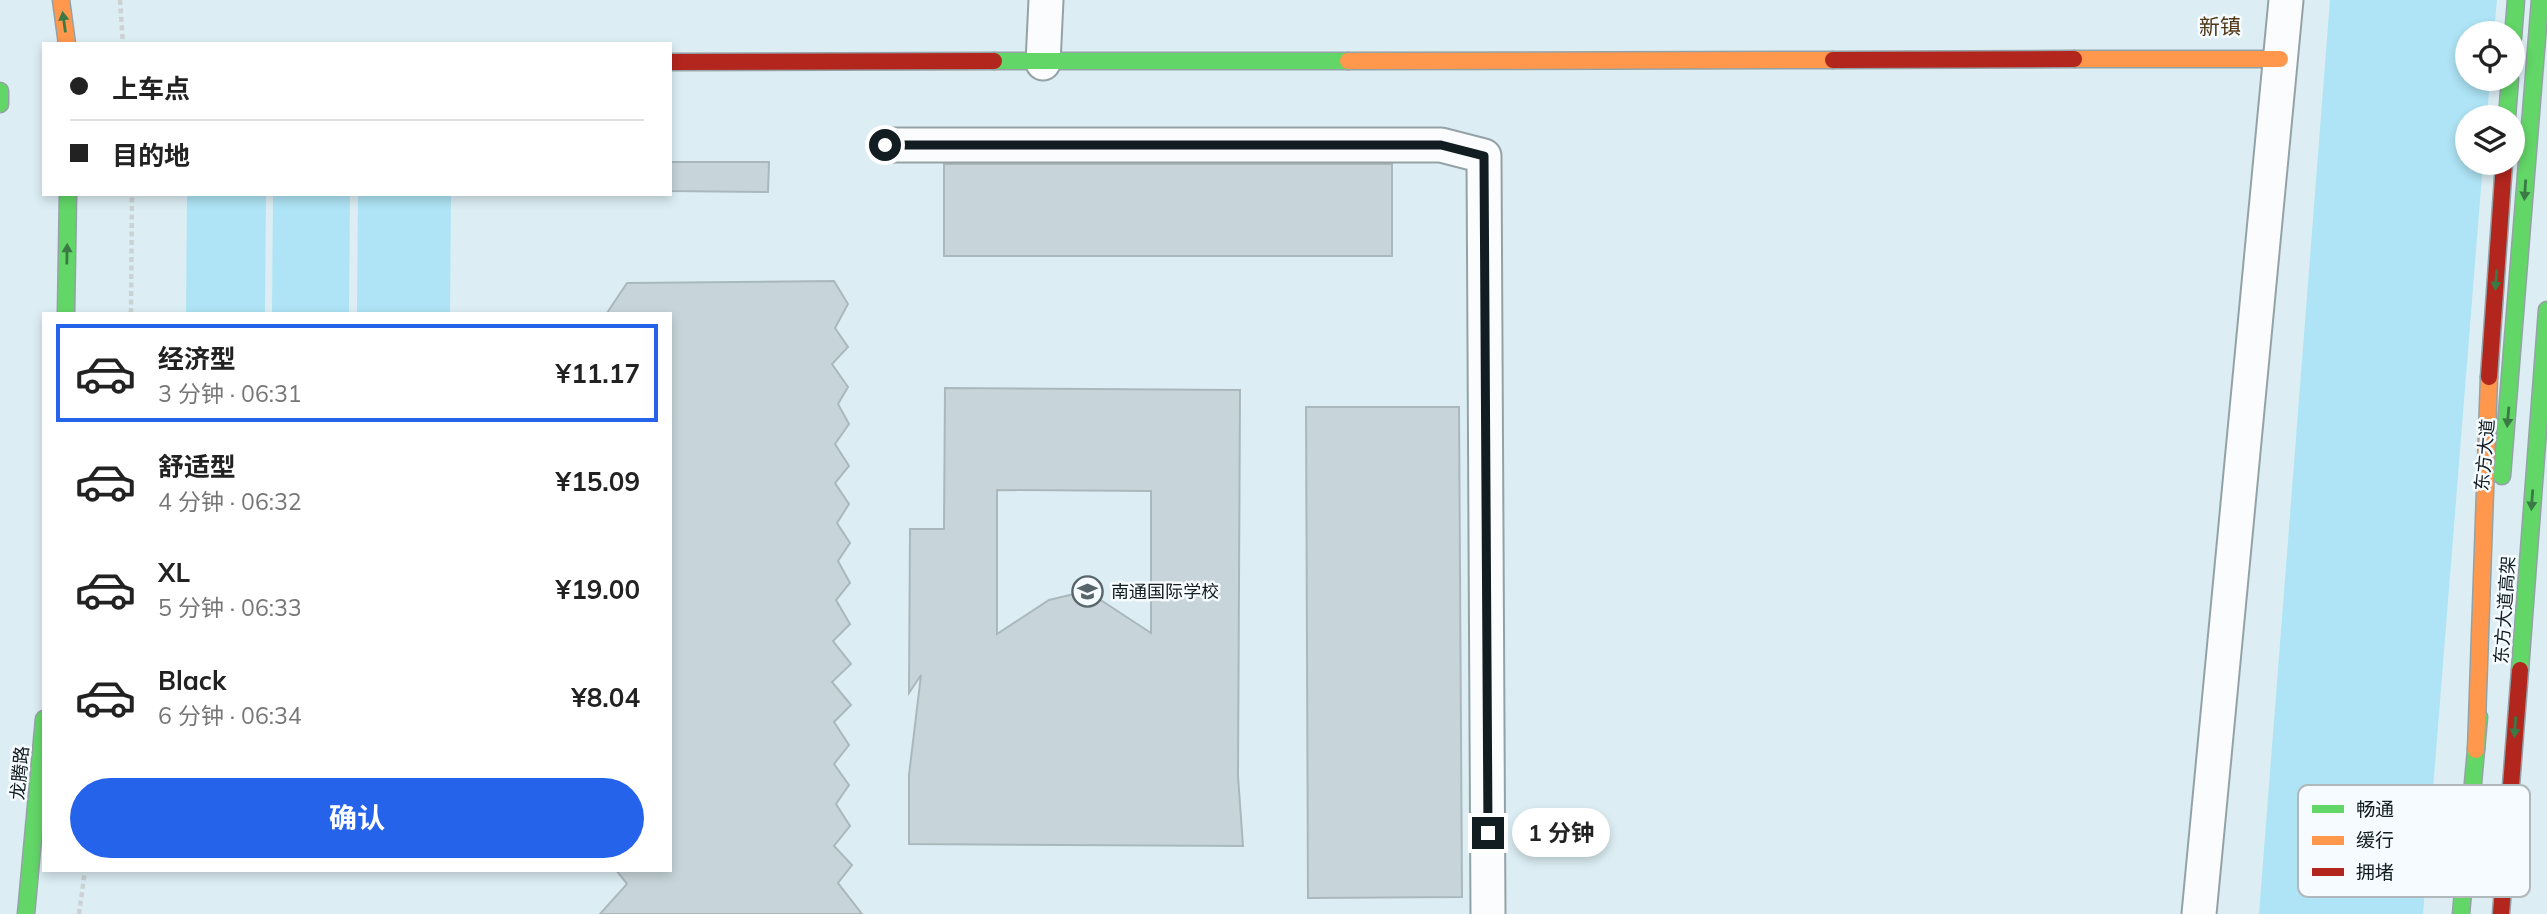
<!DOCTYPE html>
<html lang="zh">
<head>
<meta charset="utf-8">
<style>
  body { margin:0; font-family:Mulish,"Noto Sans SC",sans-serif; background:#f6f6f6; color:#222; height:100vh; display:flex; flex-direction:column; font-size:26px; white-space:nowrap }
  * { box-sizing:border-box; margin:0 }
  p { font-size:23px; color:#767676 }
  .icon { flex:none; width:38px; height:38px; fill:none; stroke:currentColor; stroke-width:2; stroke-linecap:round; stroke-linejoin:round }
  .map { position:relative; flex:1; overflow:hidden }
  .details { position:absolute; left:42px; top:312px; width:630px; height:560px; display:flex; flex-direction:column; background:#fff; border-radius:0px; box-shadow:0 4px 10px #0003 }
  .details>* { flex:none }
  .hud { position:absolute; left:42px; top:42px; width:630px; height:154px; border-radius:0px; box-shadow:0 4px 10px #0003; display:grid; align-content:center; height:154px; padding:0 28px; background:#fff }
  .fabs { position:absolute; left:2455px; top:21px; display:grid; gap:14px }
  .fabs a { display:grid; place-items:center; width:70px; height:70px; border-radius:50%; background:#fff; box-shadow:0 4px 10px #0003; font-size:35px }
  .end { position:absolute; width:32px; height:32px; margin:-16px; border:9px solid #111d21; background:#fff; box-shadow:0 0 0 4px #fff }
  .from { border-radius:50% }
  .bubble { position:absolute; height:49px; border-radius:24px; background:#fff; box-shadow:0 4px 10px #0003; font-size:23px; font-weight:700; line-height:49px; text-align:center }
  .hud b { display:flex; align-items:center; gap:24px; height:66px; font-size:26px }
  .hud b+b { border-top:2px solid #e0e0e0 }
  .hud i { width:18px; height:18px; background:#222 }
  ul { padding:12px 0 0; list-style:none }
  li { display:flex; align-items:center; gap:21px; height:98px; margin:0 14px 10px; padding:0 14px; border:4px solid transparent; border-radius:0px }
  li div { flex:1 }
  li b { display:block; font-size:26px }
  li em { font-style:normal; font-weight:700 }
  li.current { border-color:#2563eb }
  li>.icon { width:63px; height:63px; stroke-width:1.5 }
  .action { display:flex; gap:14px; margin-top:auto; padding:14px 28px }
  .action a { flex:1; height:80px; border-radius:42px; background:#2563eb; color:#fff; font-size:28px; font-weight:700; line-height:80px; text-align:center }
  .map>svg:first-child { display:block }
</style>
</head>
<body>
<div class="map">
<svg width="2547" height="914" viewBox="0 0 2547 914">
  <rect width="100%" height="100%" fill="#dceef4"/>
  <path fill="#aee4f5" d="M2330,0H2497L2494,33H2468V79H2490L2487,117H2468V163H2483L2423,914H2259Z
    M187,194H266L265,313H186Z
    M273,194H350L349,313H272Z
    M358,194H451L450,313H357Z
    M247,870H495V872H247Z"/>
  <path fill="#c7d5da" stroke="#aab8bc" stroke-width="2" fill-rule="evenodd" d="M670,162H769L768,192L670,191Z
    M944,164H1392V256H944Z
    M834,281L848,304L835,328L848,347L832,364L848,387L838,404L849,424L835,444L849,466L835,483L849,504L837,523L850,543L838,561L850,583L836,600L850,624L833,641L851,664L832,682L851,705L834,722L849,745L834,764L849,785L836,804L850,826L834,846L852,865L838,883L862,914H600L627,884L616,870H670V313H607L627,283Z
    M945,388L1240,390L1238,776L1243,846L909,844V775L921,675L909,693L910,529H944ZM997,490L1151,491V633L1099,599L1074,594L1049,600L997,634Z
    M1306,407H1459L1462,897L1308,898Z"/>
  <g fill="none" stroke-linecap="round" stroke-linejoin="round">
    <defs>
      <path id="street" d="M1043,63L1046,0
        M885,145H1441L1484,156L1488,914
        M2199,914L2286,0"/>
      <path id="fast" d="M2513,38L2516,0
        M994,61H1348
        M0,91V104
        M2507,117L2510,79
        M66,313L68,194
        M2502,476L2540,0
        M2520,670L2547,310
        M26,914L44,719
        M2461,914L2479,717"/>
      <path id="slow" d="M61,0L67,44
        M2074,59H2280
        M1348,61L1833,60
        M2476,750L2489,377"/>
      <path id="jam" d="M1833,60L2074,59
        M670,62L994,61
        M2489,377L2504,163
        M2501,914L2520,670"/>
    </defs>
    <use href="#street" stroke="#94a2a6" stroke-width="37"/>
    <use href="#fast" stroke="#94a2a6" stroke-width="19"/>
    <use href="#slow" stroke="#94a2a6" stroke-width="19"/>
    <use href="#jam" stroke="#94a2a6" stroke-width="19"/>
    <path stroke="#ccd1d3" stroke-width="4.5" stroke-dasharray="5 3.5" stroke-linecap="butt" d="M120,0L123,44
      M131,313L132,194
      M79,914L85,870"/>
    <use href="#street" stroke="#fafcfd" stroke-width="33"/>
    <use href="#fast" stroke="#63d668" stroke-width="16"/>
    <use href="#slow" stroke="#ff974d" stroke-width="16"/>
    <use href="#jam" stroke="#b3261e" stroke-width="16"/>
  </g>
  <defs><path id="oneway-solid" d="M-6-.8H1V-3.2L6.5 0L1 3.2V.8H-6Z" transform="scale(1.75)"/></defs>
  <g fill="#3a7a44">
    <use href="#oneway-solid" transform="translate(64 22) rotate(-98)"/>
    <use href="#oneway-solid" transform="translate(2525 190) rotate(94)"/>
    <use href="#oneway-solid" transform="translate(67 254) rotate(-89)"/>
    <use href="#oneway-solid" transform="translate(2496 280) rotate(94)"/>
    <use href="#oneway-solid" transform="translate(2508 417) rotate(95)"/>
    <use href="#oneway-solid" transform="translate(2532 500) rotate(94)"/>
    <use href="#oneway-solid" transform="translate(2515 727) rotate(94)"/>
  </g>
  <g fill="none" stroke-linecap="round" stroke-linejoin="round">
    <path stroke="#111d21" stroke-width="9" d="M885,145H1441L1484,156L1488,833"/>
  </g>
  <defs>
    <symbol id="school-ring" viewBox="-11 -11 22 22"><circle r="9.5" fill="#f5fbfe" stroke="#58666b" stroke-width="1.5"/><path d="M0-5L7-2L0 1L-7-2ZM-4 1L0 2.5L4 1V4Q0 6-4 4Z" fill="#58666b"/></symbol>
  </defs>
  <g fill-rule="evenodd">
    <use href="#school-ring" x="1070" y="574" width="35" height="35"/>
  </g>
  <g text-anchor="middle" stroke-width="5" stroke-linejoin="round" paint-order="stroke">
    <g font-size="18" fill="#111d21" stroke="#f5fbfe">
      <text transform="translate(2485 455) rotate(-85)" y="6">东方大道</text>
      <text transform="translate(2505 610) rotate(-86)" y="6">东方大道高架</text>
      <text transform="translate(20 773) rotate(-85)" y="6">龙腾路</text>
    </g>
    <g font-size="18" fill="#111d21" stroke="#f5fbfe" text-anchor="start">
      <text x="1111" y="598">南通国际学校</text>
    </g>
    <g font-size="21" fill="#4f3614" stroke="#f5fbfe">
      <text x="2220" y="34">新镇</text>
    </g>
  </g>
  <rect x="2298" y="785" width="232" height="112" rx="10" fill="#f5fbfe" stroke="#b1b8bc" stroke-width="2"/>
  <rect x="2312" y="805" width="32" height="8" fill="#63d668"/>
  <rect x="2312" y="836" width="32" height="9" fill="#ff974d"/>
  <rect x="2312" y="868" width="32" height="8" fill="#b3261e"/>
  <g font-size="19" fill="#111d21">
    <text x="2356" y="816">畅通</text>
    <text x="2356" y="847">缓行</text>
    <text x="2356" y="879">拥堵</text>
  </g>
</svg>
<div class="fabs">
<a><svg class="icon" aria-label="locate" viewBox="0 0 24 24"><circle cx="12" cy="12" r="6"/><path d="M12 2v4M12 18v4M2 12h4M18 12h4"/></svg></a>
<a><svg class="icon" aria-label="layers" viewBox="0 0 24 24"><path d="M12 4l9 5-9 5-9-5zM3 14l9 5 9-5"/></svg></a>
</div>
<i class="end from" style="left:885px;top:145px"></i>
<i class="end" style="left:1488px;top:833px"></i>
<div class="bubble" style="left:1512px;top:808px;width:98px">1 分钟</div>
<div class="hud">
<b><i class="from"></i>上车点</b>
<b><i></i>目的地</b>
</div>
<section class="details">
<ul>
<li class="current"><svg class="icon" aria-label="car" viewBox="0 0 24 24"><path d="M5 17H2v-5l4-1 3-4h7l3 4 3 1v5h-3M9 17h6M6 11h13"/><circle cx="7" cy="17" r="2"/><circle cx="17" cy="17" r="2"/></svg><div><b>经济型</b><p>3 分钟 · 06:31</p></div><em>¥11.17</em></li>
<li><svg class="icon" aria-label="car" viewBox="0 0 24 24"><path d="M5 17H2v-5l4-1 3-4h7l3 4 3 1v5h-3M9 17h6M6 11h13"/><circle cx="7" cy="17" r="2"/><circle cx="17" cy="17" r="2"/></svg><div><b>舒适型</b><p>4 分钟 · 06:32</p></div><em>¥15.09</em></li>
<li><svg class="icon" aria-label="car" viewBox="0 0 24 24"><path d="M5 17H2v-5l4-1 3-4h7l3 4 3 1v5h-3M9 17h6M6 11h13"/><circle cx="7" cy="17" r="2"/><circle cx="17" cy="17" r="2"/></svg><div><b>XL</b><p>5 分钟 · 06:33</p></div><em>¥19.00</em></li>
<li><svg class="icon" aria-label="car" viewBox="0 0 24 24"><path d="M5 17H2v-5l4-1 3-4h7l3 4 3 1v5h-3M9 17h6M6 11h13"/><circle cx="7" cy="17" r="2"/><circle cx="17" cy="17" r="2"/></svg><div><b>Black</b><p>6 分钟 · 06:34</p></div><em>¥8.04</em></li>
</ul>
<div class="action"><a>确认</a></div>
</section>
</div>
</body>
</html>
